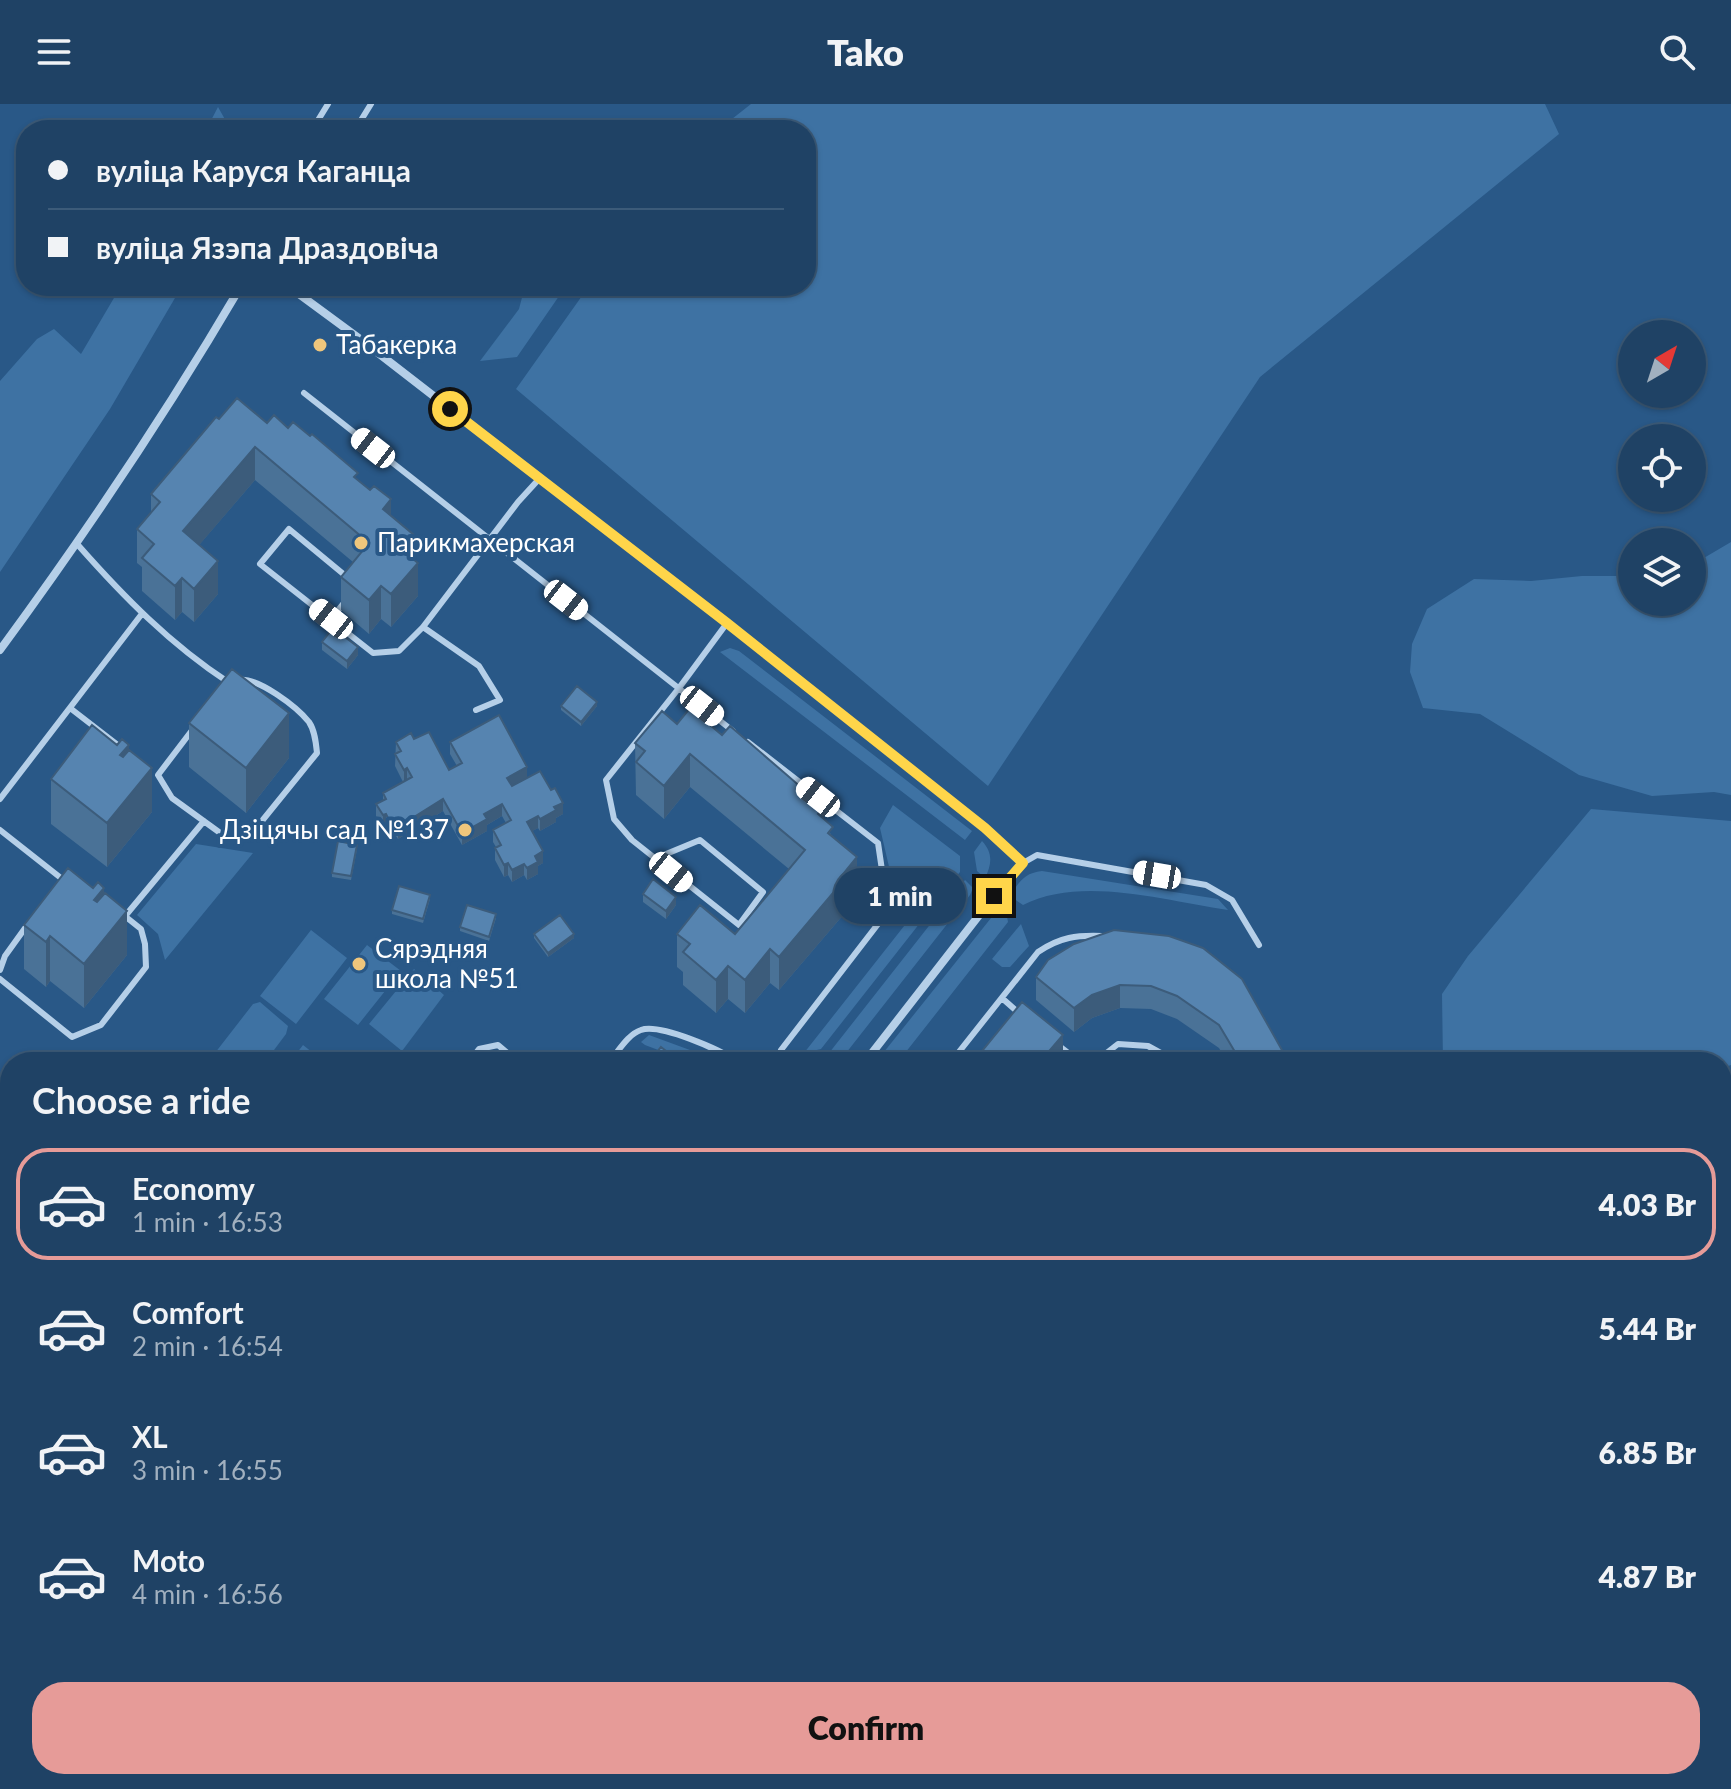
<!DOCTYPE html>
<html lang="en">
<head>
<meta charset="utf-8">
<style>
  body { margin:0; font-family:Lato,sans-serif; background:#2c4d6e; color:#f1f3f6; height:100vh; display:flex; flex-direction:column; font-size:30px; white-space:nowrap }
  * { box-sizing:border-box; margin:0 }
  p { font-size:26px; color:#a1b0bf }
  .icon { flex:none; width:44px; height:44px; fill:none; stroke:currentColor; stroke-width:2; stroke-linecap:round; stroke-linejoin:round }
  .map { position:relative; flex:1; overflow:hidden }
  .sheet { position:absolute; left:0px; top:948px; width:1732px; height:738px; display:flex; flex-direction:column; background:#1f4265; border-radius:32px 32px 0 0; box-shadow:0 2px 6px #0004,0 0 0 2px #3c5b79 }
  .sheet>* { flex:none }
  .top-card { position:absolute; left:16px; top:16px; width:800px; height:176px; border-radius:32px; box-shadow:0 2px 6px #0004,0 0 0 2px #3c5b79; display:grid; align-content:center; height:176px; padding:0 32px; background:#1f4265 }
  .needle { width:52px; rotate:39deg }
  .buttons { position:absolute; left:1618px; top:216px; display:grid; gap:16px }
  .buttons a { display:grid; place-items:center; width:88px; height:88px; border-radius:50%; background:#1f4265; box-shadow:0 2px 6px #0004,0 0 0 2px #3c5b79; font-size:40px }
  .end { position:absolute; width:36px; height:36px; margin:-18px; border:10px solid #ffd54a; background:#111; box-shadow:0 0 0 4px #111 }
  .from { border-radius:50% }
  .bubble { position:absolute; height:56px; border-radius:28px; background:#1f4265; box-shadow:0 2px 6px #0004,0 0 0 2px #3c5b79; font-size:26px; font-weight:800; line-height:56px; text-align:center }
  .car { position:absolute; width:24px; height:48px; margin:-24px -12px; border-radius:10px; box-shadow:0 0 6px 2px #0007; background:linear-gradient(#fff 24%,#345 0 40%,#fff 0 76%,#345 0 86%,#fff 0) }
  .top-card b { display:flex; align-items:center; gap:28px; height:76px; font-size:30px }
  .top-card b+b { border-top:2px solid #3c5b79 }
  .top-card i { width:20px; height:20px; background:#f1f3f6 }
  ul { padding:0; list-style:none }
  li { display:flex; align-items:center; gap:24px; height:112px; margin:0 16px 12px; padding:0 16px; border:4px solid transparent; border-radius:32px }
  li div { flex:1 }
  li b { display:block; font-size:30px }
  li em { font-style:normal; font-weight:800 }
  li.current { border-color:#e69b98 }
  li>.icon { width:72px; height:72px; stroke-width:1.5 }
  h2 { padding:0 32px; font-size:36px; line-height:96px }
  .action { display:flex; gap:16px; margin-top:auto; padding:16px 32px }
  .action a { flex:1; height:92px; border-radius:32px; background:#e69b98; color:#111; font-size:32px; font-weight:800; line-height:92px; text-align:center }
  header { display:flex; justify-content:space-between; align-items:center; height:104px; padding:0 32px; background:#1f4265; font-size:36px; font-weight:800 }
  .map>svg:first-child { display:block }
</style>
</head>
<body>
<header><svg class="icon" aria-label="menu" viewBox="0 0 24 24"><path d="M4 6h16M4 12h16M4 18h16"/></svg>Tako<svg class="icon" aria-label="search" viewBox="0 0 24 24"><circle cx="10" cy="10" r="6"/><path d="M15 15l6 6"/></svg></header>
<div class="map">
<svg width="1731" height="1685" viewBox="0 0 1731 1685">
  <rect width="100%" height="100%" fill="#295887"/>
  <path fill="#3e72a3" d="M751,0H1545L1559,30L1260,273L988,682L516,285L589,182H806V26H718Z
    M218,3L231,26H206Z
    M121,182H182L110,305L0,468V277L37,235L54,225L81,250Z
    M525,182H566L517,253L480,257L519,205Z
    M1731,438V691L1714,688L1652,692L1579,671L1480,610L1423,604L1410,568L1412,540L1427,505L1474,475L1531,477L1582,472H1632V498H1692V461Z
    M730,544L739,547L972,727L965,736L720,548Z
    M893,701L960,752V768L821,945L804,949L908,817L900,810L880,724Z
    M1591,705L1731,717V961L1722,964V958H1443L1442,890L1468,852Z
    M982,737C993,749 992,760 985,774L977,767L974,748Z
    M196,740L253,749L165,856L158,830L137,811Z
    M1042,767L1218,795L1228,806C1166,797 1081,771 1023,801L1010,792C1019,778 1024,769 1042,767Z
    M965,776L973,784L970,791L839,958H822Z
    M999,804L1006,807L1008,818L898,958H876Z
    M1021,820L1029,842L1010,863H1002L992,855Z
    M311,826L347,854L296,920L260,892Z
    M367,841L401,867L358,921L324,895Z
    M414,865L444,891L402,947L369,920Z
    M260,898L288,922L286,930L265,958H208L253,900Z
    M649,931L709,953L716,958H690L645,941L641,938Z
    M303,941L317,952L313,958H290Z
    M1731,988V1054L1722,1062V992Z
    M1731,1470V1670L1722,1675V1473Z
    M1437,1676H1720L1704,1685H1438Z"/>
  <g fill="none" stroke-linecap="round" stroke-linejoin="round">
    <path stroke="#b5cfe8" stroke-width="6" d="M312,26L328,0
      M355,26L371,0
      M304,289L733,627
      M78,441C123,492 170,540 228,578
      M347,473L289,425L260,460L373,549L399,547L423,523L518,398L539,375
      M331,515L344,499
      M423,523L479,562L500,596L476,606
      M70,604L123,645
      M193,625L158,671L172,694L223,731L253,728L317,649C316,639 315,627 309,618C297,603 258,573 239,576
      M748,638L878,739L888,807L781,946
      M0,695L141,511
      M0,726L66,778
      M654,755L700,736L763,788L739,821L632,736L614,715L606,676L679,584L727,519
      M1023,759L1037,751L1206,781L1232,796L1259,841
      M126,811L204,717
      M0,866L5,852L28,820
      M0,875L72,933L101,921L146,863L145,840L141,825L121,809
      M1003,895L1021,911
      M1058,941L1080,958
      M469,958L479,945L498,941L518,958
      M609,958C618,948 628,930 641,926C659,919 722,946 737,958
      M951,958L1038,848C1060,833 1077,831 1102,832
      M1095,958L1118,940L1148,942L1177,958
      M1722,1134L1731,1127
      M1722,1179L1731,1172
      M1722,1227L1731,1220
      M0,1259L10,1267
      M1722,1275L1731,1303
      M1722,1426L1731,1423
      M0,1610L10,1618
      M84,1676L96,1685
      M530,1676L541,1685
      M691,1676L702,1685
      M1054,1676L1059,1685
      M1179,1676L1181,1685
      M752,1685L826,1676
      M1277,1685L1279,1676
      M1337,1685L1342,1676"/>
    <path stroke="#b5cfe8" stroke-width="8" d="M288,182L360,235L727,519L985,724L1023,759L994,792L865,958
      M0,546C86,429 167,308 241,182"/>
    <path stroke="#b5cfe8" stroke-width="14" d="M0,1435L10,1442
      M308,1676L319,1685"/>
  </g>
  <path fill="#4a7297" d="M219,315L267,319L288,324L391,411L414,456L418,492L391,523L381,515L369,530L341,506V473L353,458L255,376L199,441L218,490L194,518L182,508L175,516L142,487V463L137,459V425L151,408V390Z
    M322,538L358,551L347,565L322,546Z
    M561,602H597L581,622L561,606Z
    M189,619L289,654L246,709L189,663Z
    M677,620L824,716L857,786L844,803V810L779,886L770,879L745,909L728,895L716,909L683,881V868L677,863V830H735L789,765L690,683L664,715L636,691L635,639Z
    M414,635L449,666L457,662L450,650V638L527,673L563,710L556,714V718L540,727L538,724L532,727L543,759L538,762V770L527,776L524,771L512,778L508,771L504,773L495,756V744L496,743L493,738V726L506,719L502,712L487,721V727L462,741L443,707L398,735L396,732L392,734L386,722L383,723L376,712V700L383,697V689L403,678L395,662L396,638Z
    M117,641H129V646L152,708L107,763L51,720V675Z
    M357,745L351,776L332,773V769Z
    M93,784L104,789L127,851L84,904L50,877L46,883L24,865V821Z
    M643,790L676,801L666,815L643,798Z
    M430,795L423,819L392,810V806Z
    M496,814L489,837L460,827V823Z
    M1114,826L1287,958H1227L1219,944L1177,915L1151,905L1120,904L1092,914L1074,928L1036,896V873Z
    M534,830L574,834L548,853L534,834Z
    M1022,898L1063,958H973Z
    M0,1029L10,1033V1121L0,1105Z
    M0,1610L10,1621V1676H68L81,1685H0Z
    M400,1676H427V1678L421,1685H410Z
    M563,1676H685L686,1685H574Z
    M1074,1676H1133L1136,1685H1077Z
    M1305,1676H1318L1317,1685L1305,1684Z"/>
  <path fill="#3c5c7b" d="M255,343V376L183,460V427Z
    M391,395V429L383,405Z
    M414,431V463L418,459V492L391,523V490L402,446Z
    M218,457V490L194,518V485Z
    M182,474V508L175,516V482Z
    M381,482V515L369,530V496Z
    M358,543V551L347,565V557Z
    M597,598V602L581,622V618Z
    M289,609V654L246,709V664Z
    M129,641V685L120,651Z
    M690,650V683L664,715V682Z
    M527,663V675L507,686V674Z
    M152,664V708L107,763V719Z
    M407,664V676L404,678V666Z
    M443,695V707L398,735V723Z
    M563,699V710L556,714V718L540,727V715L554,703Z
    M502,700V712L487,721V727L462,741V729L484,710Z
    M824,703V736L818,710Z
    M386,710V722L383,723V711Z
    M538,712V724L527,730V718Z
    M396,720V732L392,734V722Z
    M543,747V759L538,762V770L527,776V764L535,752Z
    M857,753V786L844,803V810L779,886V853Z
    M508,759V771L504,773V761Z
    M524,760V771L512,778V766Z
    M104,784V828L94,796Z
    M676,793V801L666,815V807Z
    M127,807V851L84,904V860Z
    M574,830V834L548,853V849Z
    M50,832V877L46,883V838Z
    M770,845V879L745,909V876Z
    M728,862V895L716,909V876Z
    M1120,881V904L1092,914L1074,928V904L1092,891Z
    M1063,931V958H1045V952Z
    M1036,948V958H1028Z
    M1731,1109V1113L1722,1120V1116Z
    M1731,1459V1463L1722,1466V1462Z
    M2,1661V1685H0V1663Z
    M425,1676H427V1678L421,1685H418Z
    M686,1677V1685H680Z"/>
  <path fill="#5684b0" stroke="#3c5c7b" stroke-width="2" d="M237,294L267,319L274,311L288,324L293,318L310,332L312,330L358,369L354,373L370,386L374,382L391,395L383,405L414,431L402,446L418,459L391,490L381,482L369,496L341,473L369,439L255,343L183,427L218,457L194,485L182,474L175,482L142,454L154,440L137,425L160,398L151,390L216,313L219,315Z
    M333,524L358,543L347,557L322,538Z
    M232,565L289,609L246,664L189,619Z
    M577,582L597,598L581,618L561,602Z
    M690,604L722,631L730,622L824,703L818,710L833,723L828,729L857,753L840,774L844,776L779,853L770,845L745,876L728,862L716,876L683,848L690,840L677,830L700,801L735,830L805,746L690,650L664,682L636,658L645,647L635,639L662,607L677,620Z
    M499,611L527,663L507,674L512,682L540,667L551,686L555,684L563,699L554,703L556,706L540,715L538,712L527,718L543,747L535,752L538,758L527,764L524,760L512,766L508,759L504,761L495,744L501,741L493,726L511,716L502,700L484,710L487,715L462,729L443,695L398,723L396,720L392,722L386,710L383,711L376,700L386,695L383,689L412,673L407,664L404,666L395,650L401,647L396,638L411,629L414,635L429,628L449,666L462,659L450,638Z
    M92,621L117,641L122,635L129,641L120,651L123,653L129,646L152,664L107,719L51,675Z
    M338,737L357,741L351,772L332,769Z
    M68,764L93,784L98,778L104,784L94,796L97,798L105,789L127,807L84,860L50,832L46,838L24,821Z
    M653,775L676,793L666,807L643,790Z
    M399,782L430,791L423,815L392,806Z
    M467,801L496,810L489,833L460,823Z
    M560,811L574,830L548,849L534,830Z
    M1114,826L1169,832L1203,844L1242,875L1287,955V958H1241L1219,921L1177,892L1151,882L1120,881L1092,891L1074,904L1036,873L1048,856L1074,840Z
    M1022,898L1063,931L1045,952L1036,948L1028,958H973Z
    M661,943L680,958H649Z
    M1,1026L10,1033V1088L0,1072V1029Z
    M1731,1087V1109L1722,1116V1094Z
    M1731,1438V1459L1722,1462V1441Z
    M0,1610L10,1621V1661H2L0,1663Z
    M26,1676H68L81,1685H20Z
    M404,1676H425L418,1685H415Z
    M604,1676H685L686,1677L680,1685H616Z
    M1083,1676H1133L1136,1685H1085Z
    M1305,1676H1317V1682L1305,1680Z"/>
  <g fill="none" stroke-linecap="round" stroke-linejoin="round">
    <path stroke="#ffd54a" stroke-width="10" d="M450,305L727,519L985,724L1023,759L994,792"/>
  </g>
  <g fill="#efc67c" stroke="#295887" stroke-width="3">
    <circle cx="320" cy="241" r="8"/>
    <circle cx="361" cy="439" r="8"/>
    <circle cx="465" cy="726" r="8"/>
    <circle cx="359" cy="860" r="8"/>
  </g>
  <g text-anchor="middle" stroke-width="8" stroke-linejoin="round" paint-order="stroke">
    <g font-size="26" fill="#fff" stroke="#295887" text-anchor="start">
      <text x="336" y="250">Табакерка</text>
      <text x="377" y="448">Парикмахерская</text>
      <text x="449" y="735" text-anchor="end">Дзіцячы сад №137</text>
      <text x="375" y="854">Сярэдняя<tspan x="375" dy="30">школа №51</tspan></text>
    </g>
  </g>
</svg>
<div class="buttons">
<a><svg class="needle" viewBox="-14 -14 28 28"><path d="M0-13l5 13h-10z" fill="#e53935"/><path d="M0 13l5-13h-10z" fill="#a1b0bf"/></svg></a>
<a><svg class="icon" aria-label="locate" viewBox="0 0 24 24"><circle cx="12" cy="12" r="6"/><path d="M12 2v4M12 18v4M2 12h4M18 12h4"/></svg></a>
<a><svg class="icon" aria-label="layers" viewBox="0 0 24 24"><path d="M12 4l9 5-9 5-9-5zM3 14l9 5 9-5"/></svg></a>
</div>
<i class="end from" style="left:450px;top:305px"></i>
<i class="end" style="left:994px;top:792px"></i>
<div class="bubble" style="left:834px;top:764px;width:132px">1 min</div>
<i class="car" style="left:373px;top:344px;rotate:308deg"></i>
<i class="car" style="left:566px;top:496px;rotate:128deg"></i>
<i class="car" style="left:331px;top:515px;rotate:308deg"></i>
<i class="car" style="left:702px;top:602px;rotate:128deg"></i>
<i class="car" style="left:818px;top:693px;rotate:308deg"></i>
<i class="car" style="left:671px;top:768px;rotate:129deg"></i>
<i class="car" style="left:1157px;top:771px;rotate:280deg"></i>
<div class="top-card">
<b><i class="from"></i>вуліца Каруся Каганца</b>
<b><i></i>вуліца Язэпа Драздовіча</b>
</div>
<section class="sheet">
<h2>Choose a ride</h2>
<ul>
<li class="current"><svg class="icon" aria-label="car" viewBox="0 0 24 24"><path d="M5 17H2v-5l4-1 3-4h7l3 4 3 1v5h-3M9 17h6M6 11h13"/><circle cx="7" cy="17" r="2"/><circle cx="17" cy="17" r="2"/></svg><div><b>Economy</b><p>1 min · 16:53</p></div><em>4.03 Br</em></li>
<li><svg class="icon" aria-label="car" viewBox="0 0 24 24"><path d="M5 17H2v-5l4-1 3-4h7l3 4 3 1v5h-3M9 17h6M6 11h13"/><circle cx="7" cy="17" r="2"/><circle cx="17" cy="17" r="2"/></svg><div><b>Comfort</b><p>2 min · 16:54</p></div><em>5.44 Br</em></li>
<li><svg class="icon" aria-label="car" viewBox="0 0 24 24"><path d="M5 17H2v-5l4-1 3-4h7l3 4 3 1v5h-3M9 17h6M6 11h13"/><circle cx="7" cy="17" r="2"/><circle cx="17" cy="17" r="2"/></svg><div><b>XL</b><p>3 min · 16:55</p></div><em>6.85 Br</em></li>
<li><svg class="icon" aria-label="car" viewBox="0 0 24 24"><path d="M5 17H2v-5l4-1 3-4h7l3 4 3 1v5h-3M9 17h6M6 11h13"/><circle cx="7" cy="17" r="2"/><circle cx="17" cy="17" r="2"/></svg><div><b>Moto</b><p>4 min · 16:56</p></div><em>4.87 Br</em></li>
</ul>
<div class="action"><a>Confirm</a></div>
</section>
</div>
</body>
</html>
